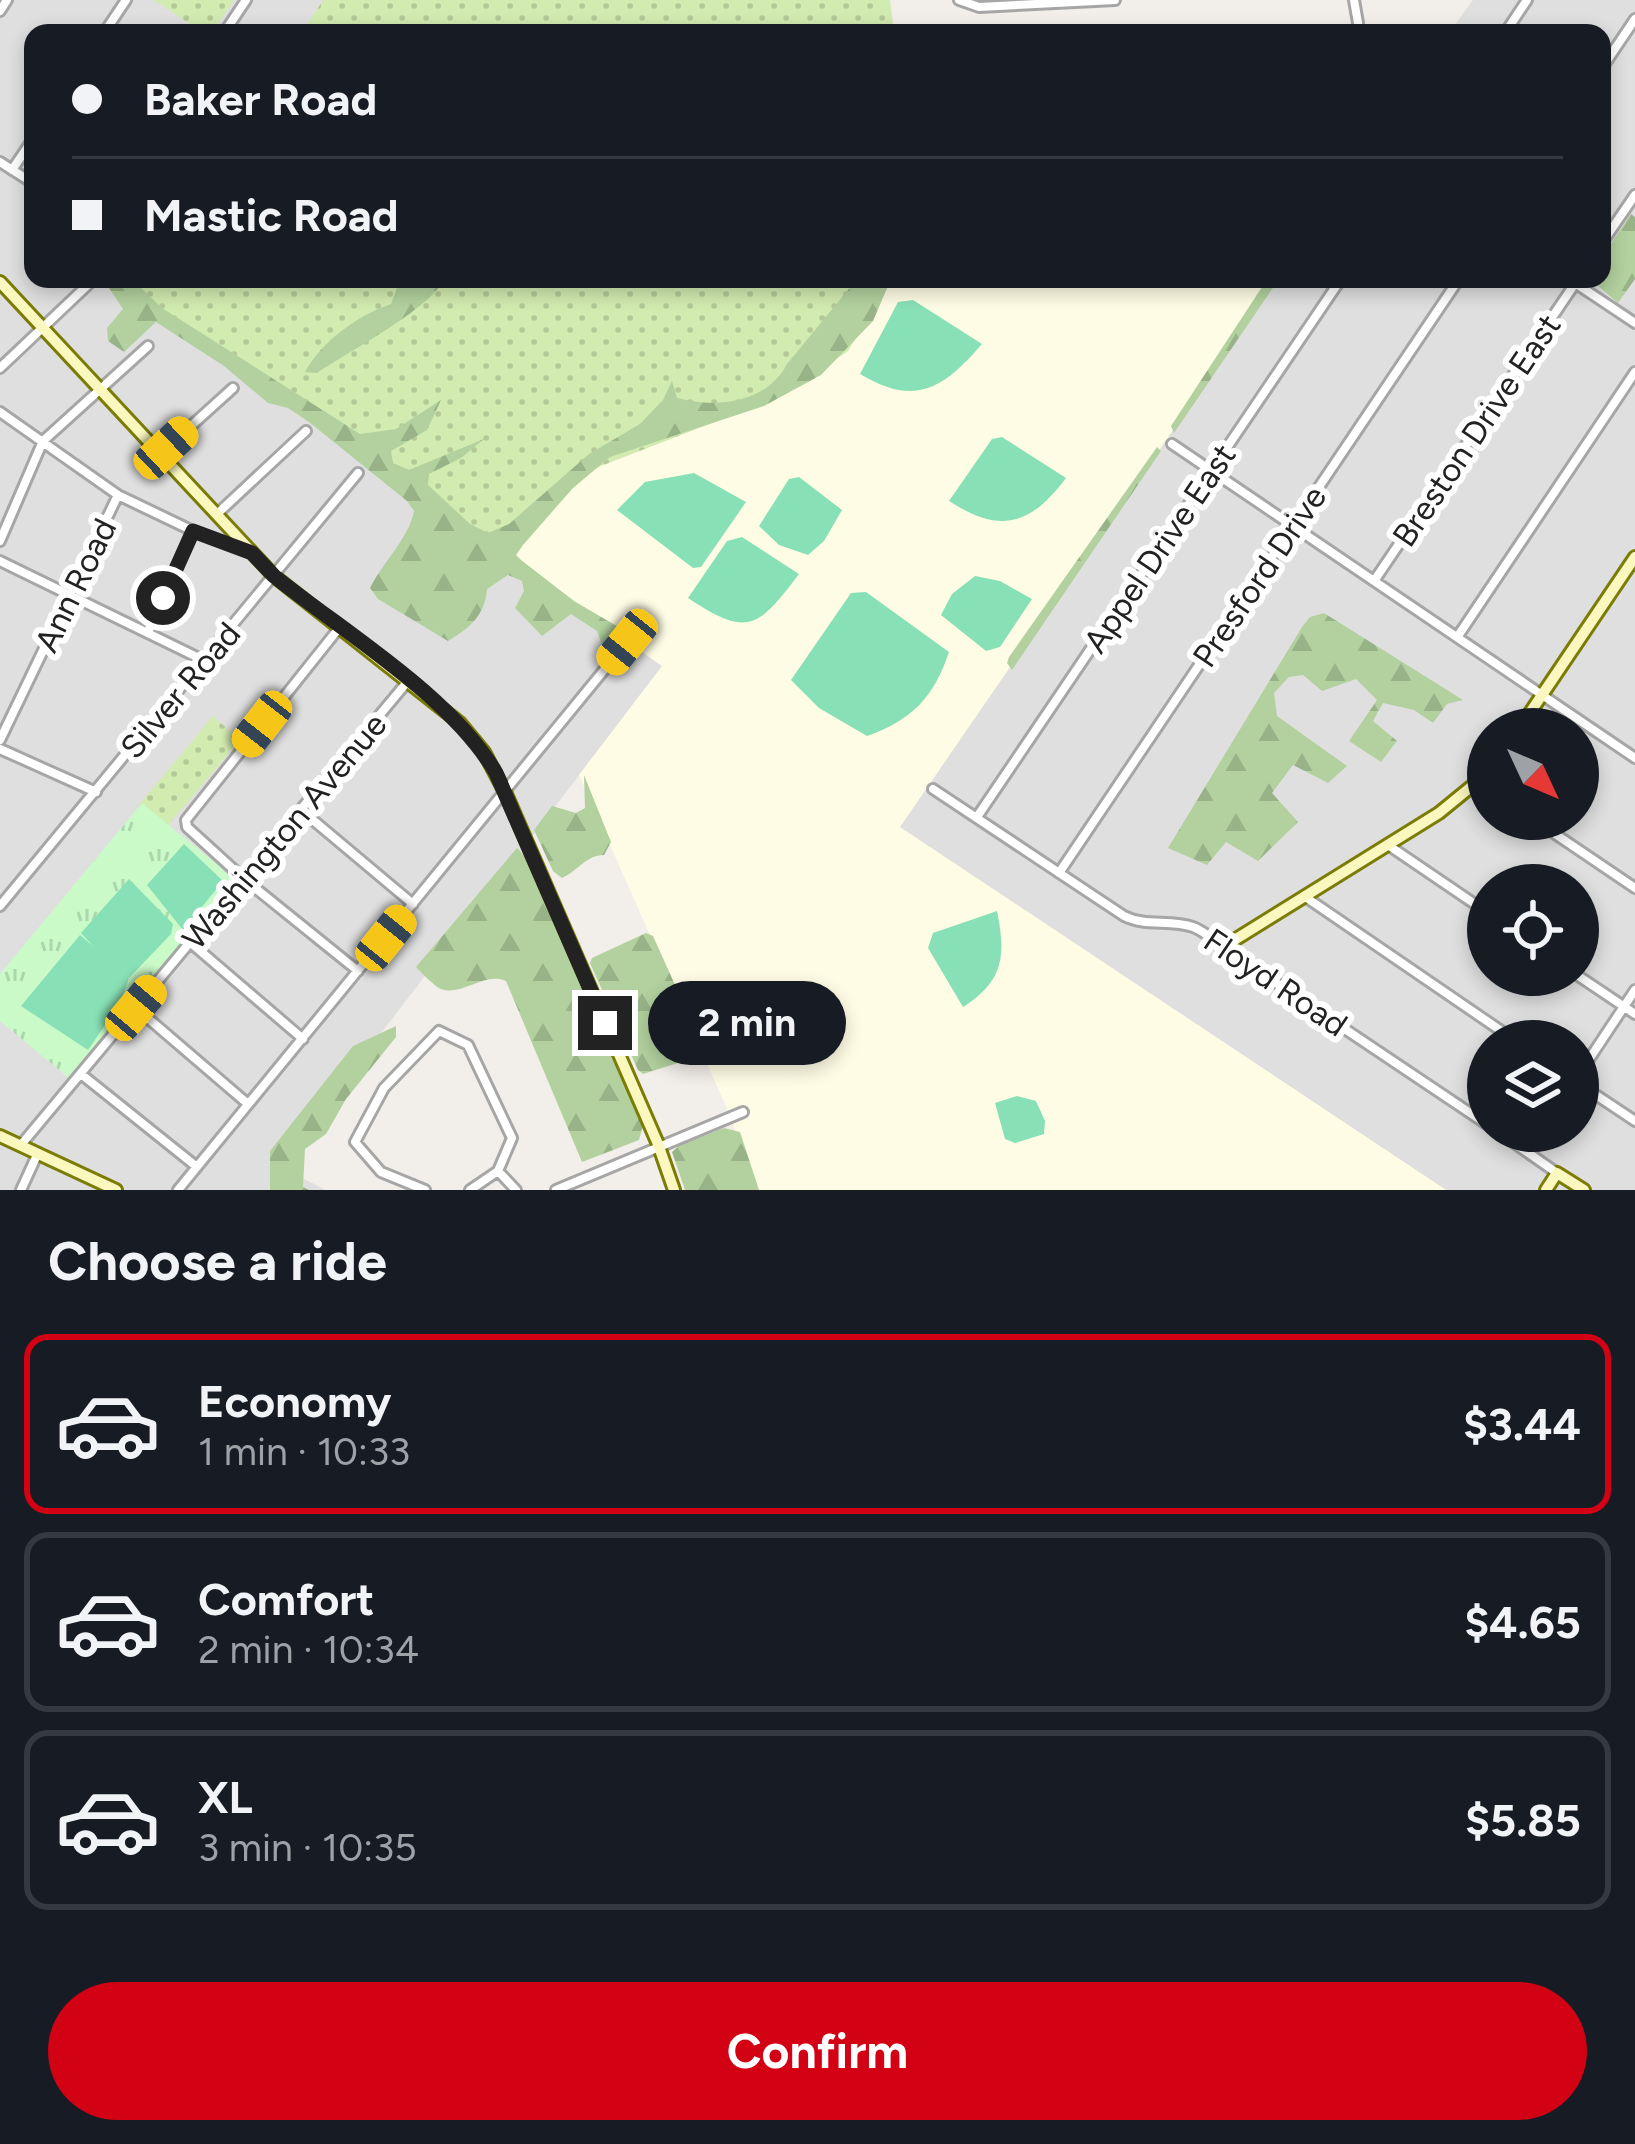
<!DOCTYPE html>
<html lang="en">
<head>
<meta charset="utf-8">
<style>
  body { margin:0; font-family:Figtree,sans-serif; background:#242831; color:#f1f3f6; height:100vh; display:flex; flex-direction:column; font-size:45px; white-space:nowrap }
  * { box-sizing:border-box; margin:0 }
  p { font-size:39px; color:#9ea1a6 }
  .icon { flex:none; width:66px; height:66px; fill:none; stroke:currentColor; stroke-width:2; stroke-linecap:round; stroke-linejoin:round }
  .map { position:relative; height:1190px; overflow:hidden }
  .drawer { display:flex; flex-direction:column; background:#171b24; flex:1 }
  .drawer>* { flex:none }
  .guide { position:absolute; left:24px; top:24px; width:1587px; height:264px; border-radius:24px; box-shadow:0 6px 18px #0003; display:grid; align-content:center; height:264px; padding:0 48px; background:#171b24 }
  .needle { width:78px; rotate:134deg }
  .controls { position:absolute; left:1467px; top:708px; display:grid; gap:24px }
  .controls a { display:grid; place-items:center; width:132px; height:132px; border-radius:50%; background:#171b24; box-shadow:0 6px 18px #0003; font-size:60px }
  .end { position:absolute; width:54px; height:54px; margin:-27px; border:15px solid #222; background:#fff; box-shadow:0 0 0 6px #fff }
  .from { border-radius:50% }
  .bubble { position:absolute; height:84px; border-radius:42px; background:#171b24; box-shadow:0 6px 18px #0003; font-size:39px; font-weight:700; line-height:84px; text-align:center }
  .car { position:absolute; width:36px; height:72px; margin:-36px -18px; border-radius:15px; box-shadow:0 0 9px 3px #0007; background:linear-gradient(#f5c518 24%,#345 0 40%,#f5c518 0 76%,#345 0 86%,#f5c518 0) }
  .guide b { display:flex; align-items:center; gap:42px; height:114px; font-size:45px }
  .guide b+b { border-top:3px solid #363941 }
  .guide i { width:30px; height:30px; background:#f1f3f6 }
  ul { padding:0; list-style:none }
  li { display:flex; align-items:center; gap:36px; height:180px; margin:0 24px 18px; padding:0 24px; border:6px solid #363941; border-radius:24px }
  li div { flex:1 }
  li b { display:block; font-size:45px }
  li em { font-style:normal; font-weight:700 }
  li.on { border-color:#d30114 }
  li>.icon { width:108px; height:108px; stroke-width:1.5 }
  h2 { padding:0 48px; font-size:54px; line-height:144px }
  .button { display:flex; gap:24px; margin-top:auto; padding:24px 48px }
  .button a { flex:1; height:138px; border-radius:72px; background:#d30114; color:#fff; font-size:48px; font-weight:700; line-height:138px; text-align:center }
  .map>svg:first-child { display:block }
</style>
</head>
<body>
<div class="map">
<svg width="1635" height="1190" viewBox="0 0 1635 1190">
  <defs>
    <pattern id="grass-dots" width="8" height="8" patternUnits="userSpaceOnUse" patternTransform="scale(3)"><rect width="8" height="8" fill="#d2ebb0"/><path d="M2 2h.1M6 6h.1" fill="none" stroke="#b4c997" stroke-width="1.8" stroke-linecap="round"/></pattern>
    <pattern id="forest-firs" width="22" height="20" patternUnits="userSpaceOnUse" patternTransform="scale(3)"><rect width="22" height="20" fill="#b2d19e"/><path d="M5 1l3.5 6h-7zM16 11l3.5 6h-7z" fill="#99b388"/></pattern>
    <pattern id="park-tufts" width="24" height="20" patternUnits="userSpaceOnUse" patternTransform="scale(3)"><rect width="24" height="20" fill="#c9fac8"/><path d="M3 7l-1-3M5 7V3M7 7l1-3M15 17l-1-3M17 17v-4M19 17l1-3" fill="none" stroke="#acd6ac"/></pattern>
  </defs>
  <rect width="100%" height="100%" fill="#f2eee9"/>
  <path fill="#e0dfdf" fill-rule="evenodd" d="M0,0H323L301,33H33V279H135L128,292L663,666L279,1166L326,1190H0Z
    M1473,0H1635V1190H1446L899,827L1277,279H1602V33H1449ZM1488,729H1578V819H1488ZM1488,885H1578V975H1488ZM1488,1041H1578V1131H1488Z"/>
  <path fill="#fffce5" d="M891,279H1277L900,827L1446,1190H753L732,1120L579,775L662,666L497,550L588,471L784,395L848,351Z"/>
  <path fill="url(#grass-dots)" d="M154,0H234L212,33H203Z
    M323,0H890L894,33H301Z
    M135,279H891L848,351L784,395L588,471L497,550L127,291Z
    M213,716L240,740L165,829L138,806Z"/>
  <path fill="url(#forest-firs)" d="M1631,214L1635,217V279L1618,303L1590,279H1602V257Z
    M103,279H142L139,286L162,308L360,434L396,429L441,400L427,430L391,451L393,463L409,470L484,439L461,458L429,474L428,485L470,524L488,533L509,524L589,454L640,424L663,400L672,381L677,398C717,409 767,403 787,364L857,279H891L873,321L821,375L764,406L610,457L573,488L523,545L516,555L521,560L574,601L620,628L604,650L597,631L571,614L542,636L515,608L524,591L522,581L508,575L487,589C485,615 470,628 448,641L378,599L370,588C383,562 409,538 414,511L407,501L309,422L288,408L268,403L224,366L156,322L124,352L108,341L107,328L123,309Z
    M412,279H444C432,308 346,353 317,373L305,372C322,341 357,316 391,304L397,288Z
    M1262,279H1279L1174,433L1171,426L1262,287Z
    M1157,447L1161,451L1012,670L1007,663L1009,657Z
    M1324,613L1463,700L1447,704L1433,723L1414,710L1383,703L1373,721L1397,741L1381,762L1349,741L1377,700L1356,679L1322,691L1303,675L1289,677L1274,693L1277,716L1347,766L1328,783L1293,765L1272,793L1298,822L1258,861L1226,842L1207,865L1168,848L1302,627L1310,617Z
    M584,775L611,842L604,855C586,855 578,871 562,878L553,871L534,830L552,806L576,813L585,808Z
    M517,848L525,856L643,1125L639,1140L582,1162L506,981C484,971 459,999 439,988C431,983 423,974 416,967Z
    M646,933L653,936L703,1047L700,1056L643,1074L638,1070L590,963L592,958Z
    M396,1026V1037L346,1099L326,1134L305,1149L303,1187L309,1190H270V1151L353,1046Z
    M724,1128L740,1132L759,1190H685L672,1152L680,1145Z"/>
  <path fill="url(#park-tufts)" d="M142,803L236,880L70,1079L0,1021V974Z"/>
  <path fill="#88e0b6" d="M913,300L982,344C943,389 915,407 860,374L898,302Z
    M1002,437L1066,478C1030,526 1000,534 949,501L992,439Z
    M694,473L746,502L701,567L693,568L617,510L645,482Z
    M799,477L842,510L824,541L808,555L779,545L759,526L789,479Z
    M742,537L799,574C758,628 748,638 688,598L727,541Z
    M975,576L1000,581L1032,599L1000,647L986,651L941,615L952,594Z
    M866,592L949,652C934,697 912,720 867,736L819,708L791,680L851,593Z
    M184,844L223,881L183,930L147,885Z
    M129,879L173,924L171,934L129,978L120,1003L88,1050L21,1006L80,935L93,946L81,933Z
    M997,911C1006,955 1004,981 963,1007L928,948L933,933Z
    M1017,1096L1036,1101L1045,1121L1044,1134L1015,1143L1005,1139L995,1103Z"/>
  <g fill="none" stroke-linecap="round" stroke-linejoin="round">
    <defs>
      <path id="street" d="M959,0L979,7L1115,0
        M1354,0L1358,23
        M0,11L7,0
        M104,33L126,0
        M224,33L246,0
        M1505,33L1527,0
        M1602,68L1635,19
        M0,162L33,183
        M12,170L33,139
        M1602,243L1635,195
        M1569,279L1635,323
        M0,368L94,279
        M0,412L118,495L193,531L249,551
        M1172,444L1635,758
        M161,453L233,388
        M217,514L306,431
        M0,541L43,441L148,346
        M0,561L203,660
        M1374,581L1578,279
        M339,628L186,820L187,827L244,879L358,971
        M148,632L193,531
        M1458,636L1635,372
        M0,740L118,495
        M0,749L96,792
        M933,789L1124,916C1146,927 1170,919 1193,927C1206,932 1213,942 1228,944L1236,956L1488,1125
        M301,810L413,904
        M977,817L1341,279
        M1533,819L1635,888
        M1388,845L1488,913
        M1059,873L1459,279
        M1304,896L1516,1041
        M0,906L358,473
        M191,943L303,1039
        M1577,975L1635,1014
        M136,1008L248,1104
        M81,1074L197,1167
        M1578,1076L1635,990
        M1578,1083L1635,1121
        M1497,1131L1557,1173
        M20,1146L408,681
        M1528,1152L1542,1131
        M498,1171L516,1190
        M21,1190L37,1155
        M178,1190L627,642
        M425,1190L381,1172L355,1142L384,1088L439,1031L468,1045L512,1138L498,1171L470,1190
        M556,1190L743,1112"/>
      <path id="secondary" d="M0,282L274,576L460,723L484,752L505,792L658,1144L674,1190
        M1519,729L1635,557
        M1228,944L1439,813L1488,773
        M0,1136L116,1190
        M1546,1190L1557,1173L1584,1190"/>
    </defs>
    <use href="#street" stroke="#a6a6a6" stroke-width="14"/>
    <use href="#secondary" stroke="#7a7c06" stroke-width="16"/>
    <use href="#street" stroke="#fff" stroke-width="8"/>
    <use href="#secondary" stroke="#faf7bf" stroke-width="10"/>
  </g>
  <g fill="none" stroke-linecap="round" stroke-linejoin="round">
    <path stroke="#222" stroke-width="15" d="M163,598L193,531L252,553L274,576C345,633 451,696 496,773L605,1023"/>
  </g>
  <g text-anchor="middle" stroke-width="12" stroke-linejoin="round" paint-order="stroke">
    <g font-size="33" fill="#222" stroke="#fff">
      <text transform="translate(1476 430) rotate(-56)" y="12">Breston Drive East</text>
      <text transform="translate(1159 548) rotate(-56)" y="12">Appel Drive East</text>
      <text transform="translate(1259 576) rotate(-56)" y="12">Presford Drive</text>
      <text transform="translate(75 585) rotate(-64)" y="12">Ann Road</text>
      <text transform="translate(180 690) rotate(-50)" y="12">Silver Road</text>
      <text transform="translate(284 831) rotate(-50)" y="12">Washington Avenue</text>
      <text transform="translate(1276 982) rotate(34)" y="12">Floyd Road</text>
    </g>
  </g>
</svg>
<div class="controls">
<a><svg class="needle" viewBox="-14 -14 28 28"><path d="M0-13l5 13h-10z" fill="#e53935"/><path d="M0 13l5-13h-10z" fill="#9ea1a6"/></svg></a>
<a><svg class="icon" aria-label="locate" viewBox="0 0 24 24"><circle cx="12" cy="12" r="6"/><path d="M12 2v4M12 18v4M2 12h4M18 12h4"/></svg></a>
<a><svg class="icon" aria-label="layers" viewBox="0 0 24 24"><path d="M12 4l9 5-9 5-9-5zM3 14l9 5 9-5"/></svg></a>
</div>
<i class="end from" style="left:163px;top:598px"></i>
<i class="end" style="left:605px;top:1023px"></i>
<div class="bubble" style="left:648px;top:981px;width:198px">2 min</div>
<i class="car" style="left:166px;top:448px;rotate:47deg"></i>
<i class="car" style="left:627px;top:642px;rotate:219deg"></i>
<i class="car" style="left:262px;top:724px;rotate:218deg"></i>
<i class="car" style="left:386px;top:938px;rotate:39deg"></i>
<i class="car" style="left:136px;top:1008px;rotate:40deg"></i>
<div class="guide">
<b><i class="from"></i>Baker Road</b>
<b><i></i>Mastic Road</b>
</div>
</div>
<section class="drawer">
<h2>Choose a ride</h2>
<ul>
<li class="on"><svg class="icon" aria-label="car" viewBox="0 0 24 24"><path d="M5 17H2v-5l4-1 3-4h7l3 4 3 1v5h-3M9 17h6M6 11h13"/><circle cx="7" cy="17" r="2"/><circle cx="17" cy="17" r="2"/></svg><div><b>Economy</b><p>1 min · 10:33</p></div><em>$3.44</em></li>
<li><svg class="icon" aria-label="car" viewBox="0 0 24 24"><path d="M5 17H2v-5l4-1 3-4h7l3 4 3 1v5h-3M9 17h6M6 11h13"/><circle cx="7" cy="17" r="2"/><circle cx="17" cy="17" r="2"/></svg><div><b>Comfort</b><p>2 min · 10:34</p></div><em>$4.65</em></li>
<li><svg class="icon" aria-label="car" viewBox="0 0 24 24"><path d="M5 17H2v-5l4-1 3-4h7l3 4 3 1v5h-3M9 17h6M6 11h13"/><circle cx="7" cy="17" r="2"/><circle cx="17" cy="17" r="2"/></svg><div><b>XL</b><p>3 min · 10:35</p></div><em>$5.85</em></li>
</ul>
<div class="button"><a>Confirm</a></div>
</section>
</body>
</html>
